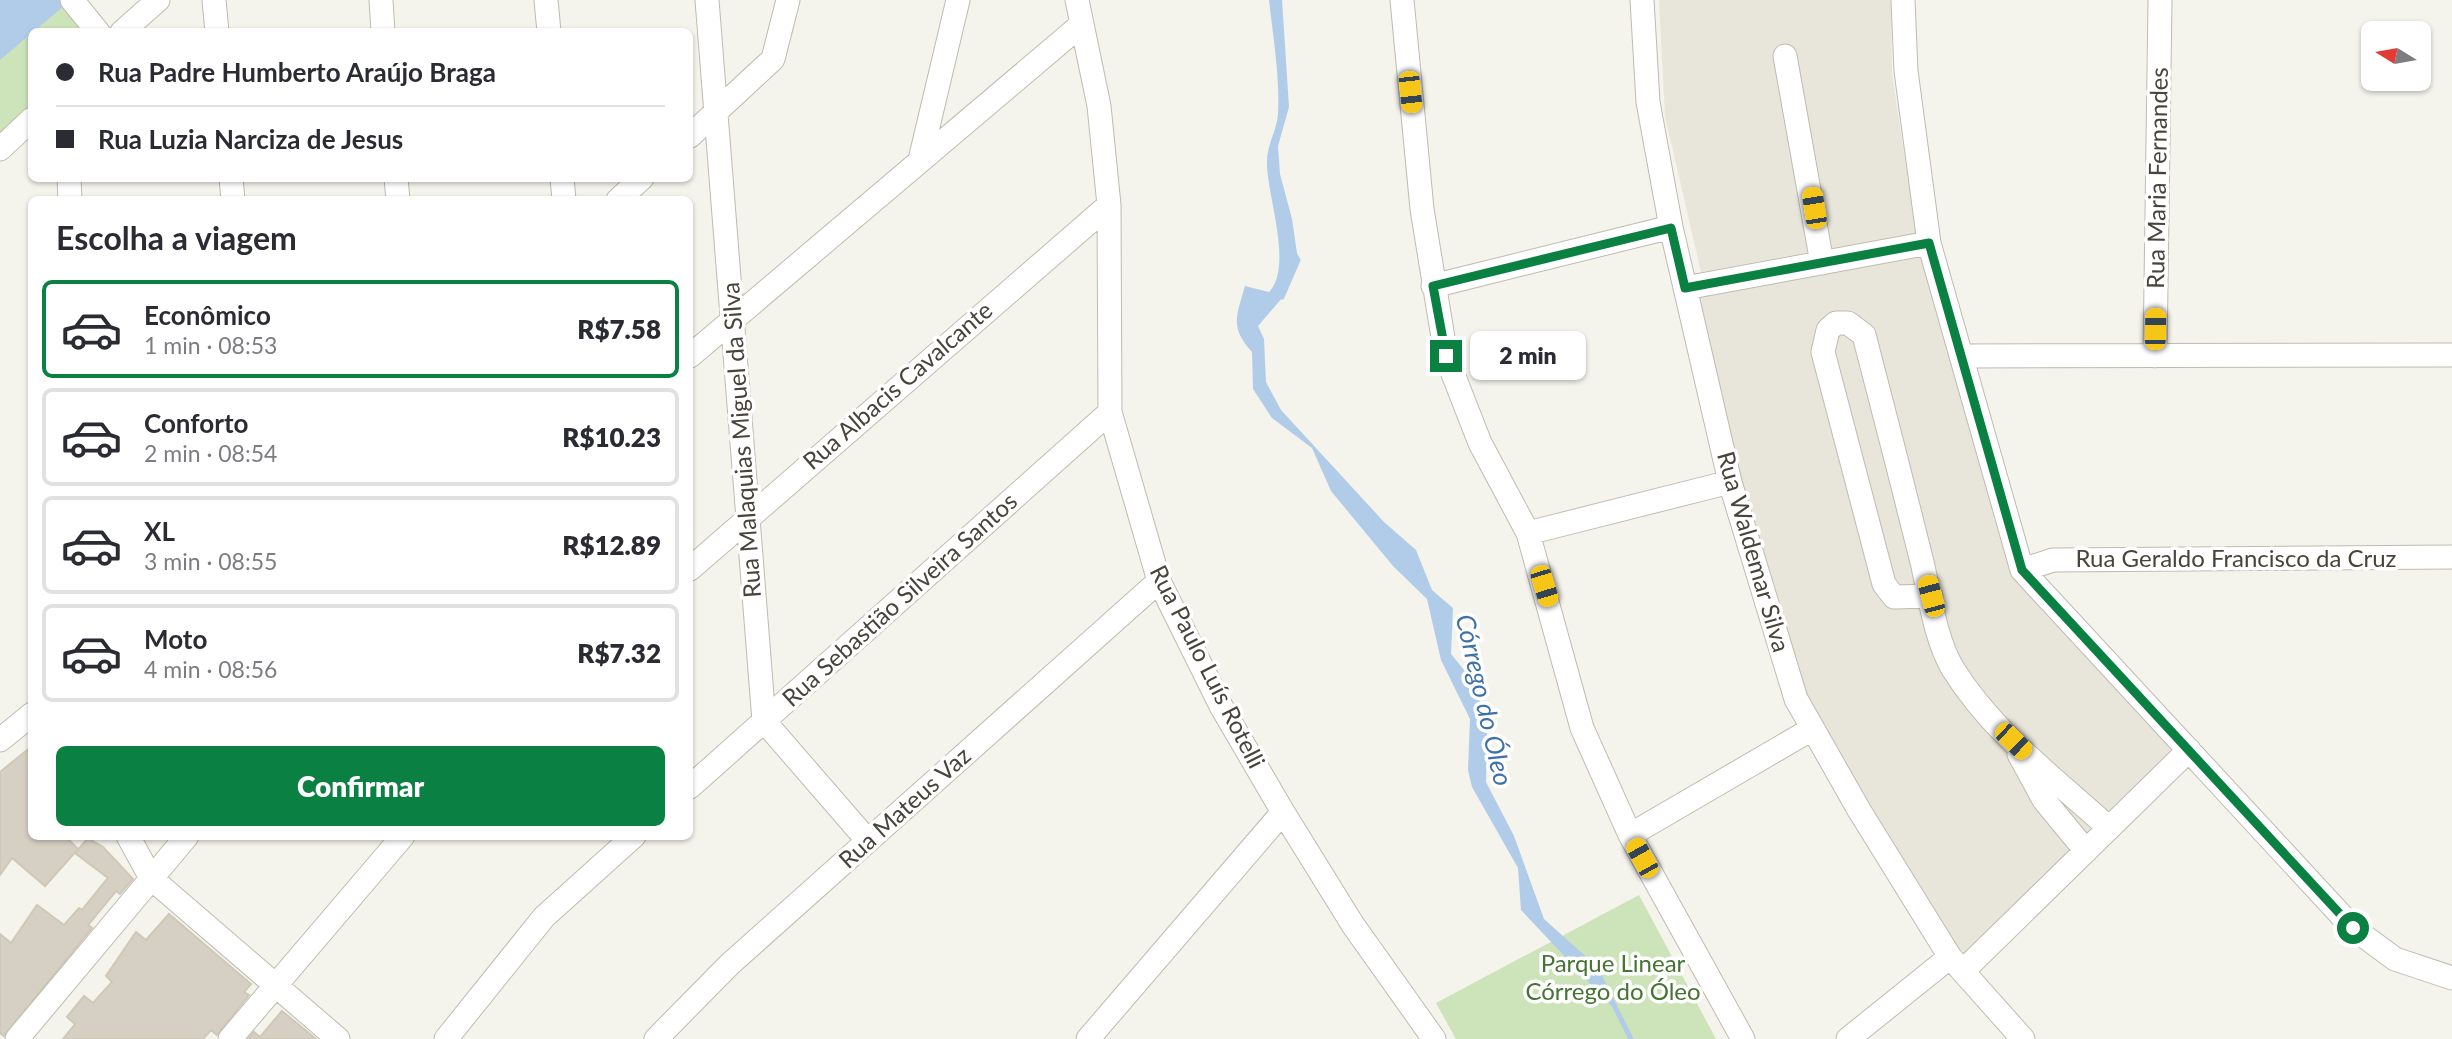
<!DOCTYPE html>
<html lang="pt">
<head>
<meta charset="utf-8">
<style>
  body { margin:0; font-family:Lato,sans-serif; background:#f7f7f7; color:#2b2b33; height:100vh; display:flex; flex-direction:column; font-size:26px; white-space:nowrap }
  * { box-sizing:border-box; margin:0 }
  p { font-size:23px; color:#7c7c81 }
  .icon { flex:none; width:38px; height:38px; fill:none; stroke:currentColor; stroke-width:2; stroke-linecap:round; stroke-linejoin:round }
  .map { position:relative; flex:1; overflow:hidden }
  .details { position:absolute; left:28px; top:196px; width:665px; height:644px; display:flex; flex-direction:column; background:#fff; border-radius:10px; box-shadow:0 2px 5px #0004 }
  .details>* { flex:none }
  .banner { position:absolute; left:28px; top:28px; width:665px; height:154px; border-radius:10px; box-shadow:0 2px 5px #0004; display:grid; align-content:center; height:154px; padding:0 28px; background:#fff }
  .needle { width:46px; rotate:281deg }
  .controls { position:absolute; left:2361px; top:21px; display:grid; gap:14px }
  .controls a { display:grid; place-items:center; width:70px; height:70px; border-radius:10px; background:#fff; box-shadow:0 2px 5px #0004; font-size:35px }
  .end { position:absolute; width:32px; height:32px; margin:-16px; border:9px solid #0b8043; background:#fff; box-shadow:0 0 0 4px #fff }
  .from { border-radius:50% }
  .bubble { position:absolute; height:49px; border-radius:10px; background:#fff; box-shadow:0 2px 5px #0004; font-size:23px; font-weight:800; line-height:49px; text-align:center }
  .car { position:absolute; width:21px; height:42px; margin:-21px -10px; border-radius:9px; box-shadow:0 0 5px 2px #0007; background:linear-gradient(#f5c518 24%,#345 0 40%,#f5c518 0 76%,#345 0 86%,#f5c518 0) }
  .banner b { display:flex; align-items:center; gap:24px; height:66px; font-size:26px }
  .banner b+b { border-top:2px solid #e1e1e2 }
  .banner i { width:18px; height:18px; background:#2b2b33 }
  ul { padding:0; list-style:none }
  li { display:flex; align-items:center; gap:21px; height:98px; margin:0 14px 10px; padding:0 14px; border:4px solid #e1e1e2; border-radius:10px }
  li div { flex:1 }
  li b { display:block; font-size:26px }
  li em { font-style:normal; font-weight:800 }
  li.selected { border-color:#0b8043 }
  li>.icon { width:63px; height:63px; stroke-width:1.5 }
  h2 { padding:0 28px; font-size:32px; line-height:84px }
  .cta { display:flex; gap:14px; margin-top:auto; padding:14px 28px }
  .cta a { flex:1; height:80px; border-radius:10px; background:#0b8043; color:#fff; font-size:28px; font-weight:800; line-height:80px; text-align:center }
  .map>svg:first-child { display:block }
</style>
</head>
<body>
<div class="map">
<svg width="2452" height="1039" viewBox="0 0 2452 1039">
  <rect width="100%" height="100%" fill="#f4f3ec"/>
  <path fill="#e8e5db" d="M1659,0H1891L1892,74L1916,233L1701,272L1665,116Z
    M1929,243L2022,570L2189,750L1964,970L1812,729L1685,288Z"/>
  <path fill="#cde3ba" d="M0,0H70L97,31L32,32L31,125L0,157Z
    M1639,895L1716,1039H1456L1436,1003Z"/>
  <path fill="#b0cce9" d="M0,0H71L0,60Z
    M1269,0H1282L1289,107L1278,146L1280,174L1292,219L1298,260L1283,297L1258,326L1264,339L1266,382L1281,410L1384,522L1416,550L1432,590L1453,608L1451,654L1469,676L1481,703L1487,730L1486,782L1514,836L1544,919L1593,963L1618,1013L1521,910L1518,868L1472,787L1468,770L1470,719L1441,660L1427,599L1393,566L1331,491L1312,448L1272,418L1253,389L1252,352C1229,327 1237,315 1245,286L1269,292C1294,266 1266,194 1267,161C1267,145 1277,130 1278,114C1280,76 1273,37 1269,0Z"/>
  <g fill="none" stroke-linecap="round" stroke-linejoin="round">
    <path stroke="#b0cce9" stroke-width="5" d="M1282,297L1298,260L1295,255
      M1588,959L1593,963L1631,1039"/>
  </g>
  <path fill="#d5d0c3" stroke="#cfc8b7" stroke-width="2" d="M32,746V836H65L78,849L45,886L12,858L0,875V772Z
    M88,838L103,847L133,879L120,894L116,891L88,925L92,928L4,1036L0,1033V934L11,943L37,905L64,925L79,908L82,910L108,878L75,853Z
    M169,914L251,984L244,992L249,995L217,1035L211,1030L203,1039H63L75,1024L67,1017L84,996L93,1003L112,982L106,976L136,932L146,940Z
    M282,1011L316,1039H248L254,1032L260,1037Z"/>
  <g fill="none" stroke-linecap="round" stroke-linejoin="round">
    <defs>
      <path id="minor" d="M72,0L98,32
        M214,0L217,32
        M381,0L383,32
        M546,0L549,32
        M707,0L764,721L868,841
        M1077,0L1099,106L1109,205L1110,412L1159,581L1221,706L1283,812L1353,925L1434,1039
        M1402,0L1422,209L1446,356L1480,443L1528,533L1582,728L1630,835L1743,1039
        M1642,0L1648,102L1671,227L1730,482L1796,699L1859,810L1950,957L2023,1039
        M1903,0L1906,71L1929,243L2022,570L2353,928L2395,959L2452,978
        M122,32L158,0
        M1785,56L1822,263
        M690,136L773,59L788,0
        M0,149L32,119
        M920,160L958,0
        M69,178L70,200
        M231,178L233,200
        M396,178L398,200
        M562,178L564,200
        M618,200L642,178
        M1433,286L1671,227
        M1685,288L1929,243
        M690,356L1082,24
        M1961,356L2452,355
        M2155,356L2160,0
        M1528,533L1730,482
        M690,569L1109,205
        M2022,570L2053,560L2452,557
        M1931,596L1894,597L1884,584L1823,352L1828,330L1836,323H1848L1864,335C1884,411 1903,486 1922,562C1930,596 1935,639 1953,669C1992,732 2055,779 2109,828
        M0,740L32,714
        M2019,754L2044,800L2086,851
        M690,787L1110,412
        M1630,835L1812,729
        M128,836L151,878L338,1039
        M1964,970L2189,750
        M17,1039L187,836
        M230,1039L403,836
        M446,1039L544,917L634,836
        M656,1039L730,964L1159,581
        M1088,1039L1283,812
        M1848,1039L1950,957"/>
    </defs>
    <use href="#minor" stroke="#bfbbb0" stroke-width="25"/>
    <use href="#minor" stroke="#fff" stroke-width="23"/>
  </g>
  <g fill="none" stroke-linecap="round" stroke-linejoin="round">
    <path stroke="#0b8043" stroke-width="9" d="M1446,356L1433,286L1671,228L1685,288L1929,243L2022,570L2353,928"/>
  </g>
  <g text-anchor="middle" stroke-width="7" stroke-linejoin="round" paint-order="stroke">
    <g font-size="24" fill="#48443b" stroke="#fff">
      <text transform="translate(2158 178) rotate(-89)" y="8">Rua Maria Fernandes</text>
      <text transform="translate(898 386) rotate(-41)" y="8">Rua Albacis Cavalcante</text>
      <text transform="translate(742 440) rotate(-94)" y="8">Rua Malaquias Miguel da Silva</text>
      <text transform="translate(1753 552) rotate(74)" y="8">Rua Waldemar Silva</text>
      <text x="2236" y="567">Rua Geraldo Francisco da Cruz</text>
      <text transform="translate(900 600) rotate(-42)" y="8">Rua Sebastião Silveira Santos</text>
      <text transform="translate(1207 667) rotate(63)" y="8">Rua Paulo Luís Rotelli</text>
      <text transform="translate(905 808) rotate(-42)" y="8">Rua Mateus Vaz</text>
    </g>
    <g font-size="24" fill="#457433" stroke="#fff">
      <text x="1613" y="972">Parque Linear<tspan x="1613" dy="28">Córrego do Óleo</tspan></text>
    </g>
    <g font-size="26" font-style="italic" fill="#3f71a9" stroke="#fff">
      <text transform="translate(1484 700) rotate(77)" y="9">Córrego do Óleo</text>
    </g>
  </g>
</svg>
<div class="controls">
<a><svg class="needle" viewBox="-14 -14 28 28"><path d="M0-13l5 13h-10z" fill="#e53935"/><path d="M0 13l5-13h-10z" fill="#7c7c81"/></svg></a>
</div>
<i class="end from" style="left:2353px;top:928px"></i>
<i class="end" style="left:1446px;top:356px"></i>
<div class="bubble" style="left:1470px;top:331px;width:116px">2 min</div>
<i class="car" style="left:1410px;top:92px;rotate:174deg"></i>
<i class="car" style="left:1814px;top:208px;rotate:351deg"></i>
<i class="car" style="left:2155px;top:329px;rotate:1deg"></i>
<i class="car" style="left:1544px;top:586px;rotate:163deg"></i>
<i class="car" style="left:1931px;top:596px;rotate:345deg"></i>
<i class="car" style="left:2013px;top:741px;rotate:134deg"></i>
<i class="car" style="left:1642px;top:858px;rotate:331deg"></i>
<div class="banner">
<b><i class="from"></i>Rua Padre Humberto Araújo Braga</b>
<b><i></i>Rua Luzia Narciza de Jesus</b>
</div>
<section class="details">
<h2>Escolha a viagem</h2>
<ul>
<li class="selected"><svg class="icon" aria-label="car" viewBox="0 0 24 24"><path d="M5 17H2v-5l4-1 3-4h7l3 4 3 1v5h-3M9 17h6M6 11h13"/><circle cx="7" cy="17" r="2"/><circle cx="17" cy="17" r="2"/></svg><div><b>Econômico</b><p>1 min · 08:53</p></div><em>R$7.58</em></li>
<li><svg class="icon" aria-label="car" viewBox="0 0 24 24"><path d="M5 17H2v-5l4-1 3-4h7l3 4 3 1v5h-3M9 17h6M6 11h13"/><circle cx="7" cy="17" r="2"/><circle cx="17" cy="17" r="2"/></svg><div><b>Conforto</b><p>2 min · 08:54</p></div><em>R$10.23</em></li>
<li><svg class="icon" aria-label="car" viewBox="0 0 24 24"><path d="M5 17H2v-5l4-1 3-4h7l3 4 3 1v5h-3M9 17h6M6 11h13"/><circle cx="7" cy="17" r="2"/><circle cx="17" cy="17" r="2"/></svg><div><b>XL</b><p>3 min · 08:55</p></div><em>R$12.89</em></li>
<li><svg class="icon" aria-label="car" viewBox="0 0 24 24"><path d="M5 17H2v-5l4-1 3-4h7l3 4 3 1v5h-3M9 17h6M6 11h13"/><circle cx="7" cy="17" r="2"/><circle cx="17" cy="17" r="2"/></svg><div><b>Moto</b><p>4 min · 08:56</p></div><em>R$7.32</em></li>
</ul>
<div class="cta"><a>Confirmar</a></div>
</section>
</div>
</body>
</html>
